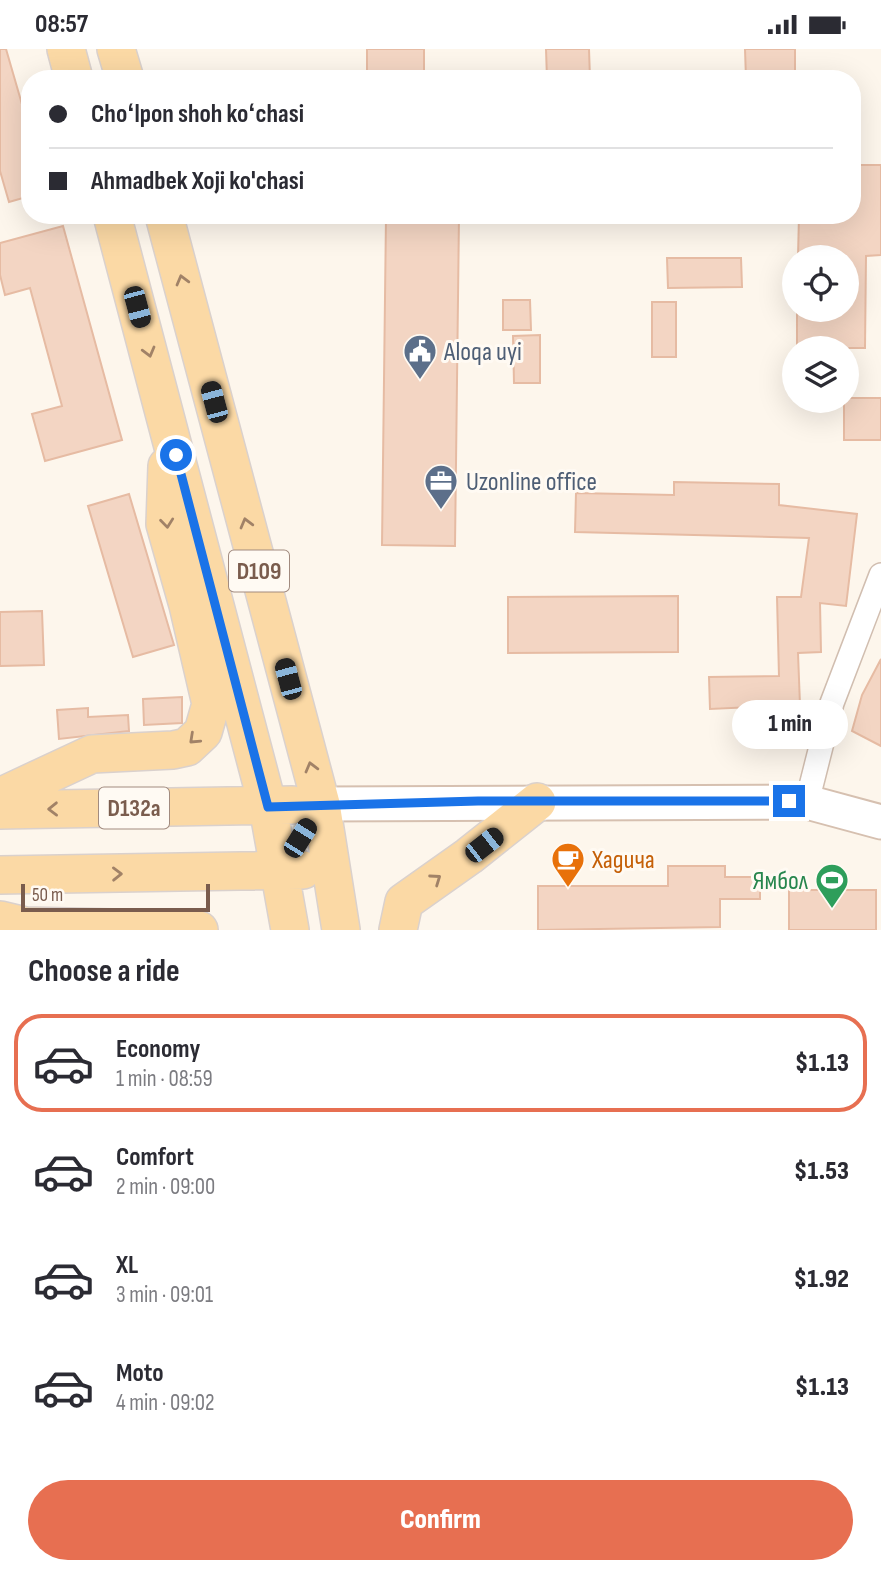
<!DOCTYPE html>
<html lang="en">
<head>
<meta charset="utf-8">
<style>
  body { margin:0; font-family:"Sofia Sans Condensed",sans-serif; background:#f2f2f3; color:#2b2b33; height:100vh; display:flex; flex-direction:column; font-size:26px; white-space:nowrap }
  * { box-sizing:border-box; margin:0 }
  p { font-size:23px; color:#7c7c81 }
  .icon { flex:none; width:38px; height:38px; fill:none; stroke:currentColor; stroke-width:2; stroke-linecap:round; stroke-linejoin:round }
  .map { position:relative; height:881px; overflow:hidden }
  .drawer { display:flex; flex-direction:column; background:#fff; flex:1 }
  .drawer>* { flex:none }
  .top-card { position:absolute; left:21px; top:21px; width:840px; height:154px; border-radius:28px; box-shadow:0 7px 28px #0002; display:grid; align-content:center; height:154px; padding:0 28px; background:#fff }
  .tools { position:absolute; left:782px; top:196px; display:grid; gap:14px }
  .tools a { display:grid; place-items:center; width:77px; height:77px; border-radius:50%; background:#fff; box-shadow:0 7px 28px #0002; font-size:35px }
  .scale { position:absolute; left:21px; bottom:18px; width:189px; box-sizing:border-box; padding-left:7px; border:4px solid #7a5c4d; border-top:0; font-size:19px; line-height:24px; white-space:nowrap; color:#7a5c4d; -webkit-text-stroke:5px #fffaf3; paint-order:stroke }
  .end { position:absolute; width:32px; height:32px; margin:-16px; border:9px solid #1a73e8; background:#fff; box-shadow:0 0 0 4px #fff }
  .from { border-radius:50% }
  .bubble { position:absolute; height:49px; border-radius:24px; background:#fff; box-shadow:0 7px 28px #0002; font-size:23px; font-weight:800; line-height:49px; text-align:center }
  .car { position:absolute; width:21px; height:42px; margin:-21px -10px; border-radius:9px; box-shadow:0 0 5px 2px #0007; background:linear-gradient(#222 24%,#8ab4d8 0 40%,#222 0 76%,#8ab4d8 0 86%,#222 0) }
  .top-card b { display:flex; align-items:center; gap:24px; height:66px; font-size:26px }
  .top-card b+b { border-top:2px solid #e1e1e2 }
  .top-card i { width:18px; height:18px; background:#2b2b33 }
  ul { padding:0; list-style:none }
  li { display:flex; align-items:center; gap:21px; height:98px; margin:0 14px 10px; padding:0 14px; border:4px solid transparent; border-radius:28px }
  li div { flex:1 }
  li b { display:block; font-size:26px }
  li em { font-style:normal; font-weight:800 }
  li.selected { border-color:#e76f51 }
  li>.icon { width:63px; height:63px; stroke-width:1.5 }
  h2 { padding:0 28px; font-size:32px; line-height:84px }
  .cta { display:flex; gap:14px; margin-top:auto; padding:14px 28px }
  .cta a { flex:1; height:80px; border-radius:42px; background:#e76f51; color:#fff; font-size:28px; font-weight:800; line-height:80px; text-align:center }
  .status { display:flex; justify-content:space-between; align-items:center; height:49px; padding:0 35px; background:#fff; direction:ltr }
  .status svg { height:19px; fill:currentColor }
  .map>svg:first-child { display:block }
</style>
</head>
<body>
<div class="status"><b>08:57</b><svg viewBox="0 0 49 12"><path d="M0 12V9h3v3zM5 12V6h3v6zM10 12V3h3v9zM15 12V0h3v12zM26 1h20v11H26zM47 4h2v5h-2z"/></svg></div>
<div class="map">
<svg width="881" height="881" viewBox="0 0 881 881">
  <rect width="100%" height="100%" fill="#fdf6ec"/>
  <path fill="#f3d5c3" stroke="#e6bba3" stroke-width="2" d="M0,0H6L30,83V147L9,153L0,122Z
    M367,0H424V30H367Z
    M546,0H589L590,30H547Z
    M745,0H795V30H746Z
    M852,116H881V206L866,207L865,299H797V261H847V208H798L799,166H852Z
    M386,167H459L455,497L382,496Z
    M63,177L122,391L45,412L32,365L62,357L30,239L5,246L0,226V194Z
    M667,209H741L742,238L668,239Z
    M503,251H530L531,281H503Z
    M652,253H676V308H652Z
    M540,286V334H514L513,287Z
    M847,349H881V391H844V352Z
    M674,433L779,435V456L857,465L846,557L820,554L821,603L798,604L800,656L710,660L709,628L779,627L777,548H801L809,489L575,483L576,444L674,446Z
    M129,445L174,596L133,608L88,457Z
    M678,547V603L508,604V548Z
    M42,562L44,616L0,617V563Z
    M881,610V697L852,682L862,646Z
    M182,648V674L144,676L143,650Z
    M88,659V668L128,666L129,682L59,690L57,661Z
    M668,817H725V828H760V850H720V878L538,881V837H668Z
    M789,841H876V881H789Z"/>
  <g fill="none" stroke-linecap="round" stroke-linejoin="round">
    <defs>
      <path id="street" d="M807,753L832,654L881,526"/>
      <path id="secondary" d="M321,755L807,753L881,773"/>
      <path id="primary" d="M66,0L74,30
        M116,0L125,30
        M112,166L268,758L290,881
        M164,166L321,755L341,881
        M0,748L92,705L173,701L187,698L203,683L211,655L188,556L165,475L167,417
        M0,761L292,756
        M0,826L303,821
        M0,871L25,877L199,881
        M398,881L404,853L469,807L537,753"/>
    </defs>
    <use href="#street" stroke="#d1beb0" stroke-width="26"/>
    <use href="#secondary" stroke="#d6c0b0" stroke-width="37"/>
    <use href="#primary" stroke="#dad1cd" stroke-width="40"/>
    <use href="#street" stroke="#fff" stroke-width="23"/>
    <use href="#secondary" stroke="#fff" stroke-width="33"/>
    <use href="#primary" stroke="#fbd9a5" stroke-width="37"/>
  </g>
  <defs><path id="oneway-chevron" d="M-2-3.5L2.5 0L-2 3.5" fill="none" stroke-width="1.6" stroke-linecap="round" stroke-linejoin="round" transform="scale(1.75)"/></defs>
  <g stroke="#a18267">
    <use href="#oneway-chevron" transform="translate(182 231) rotate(-105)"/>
    <use href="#oneway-chevron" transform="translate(149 303) rotate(75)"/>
    <use href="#oneway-chevron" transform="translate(167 474) rotate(84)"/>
    <use href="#oneway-chevron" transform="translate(246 474) rotate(-105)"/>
    <use href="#oneway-chevron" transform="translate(194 690) rotate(137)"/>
    <use href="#oneway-chevron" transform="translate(311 718) rotate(-105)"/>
    <use href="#oneway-chevron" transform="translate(53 760) rotate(179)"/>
    <use href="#oneway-chevron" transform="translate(117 825) rotate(-1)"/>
    <use href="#oneway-chevron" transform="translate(436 830) rotate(-35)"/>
  </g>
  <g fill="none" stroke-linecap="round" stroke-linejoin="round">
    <path stroke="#1a73e8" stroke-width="9" d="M176,406L268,758L478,752H789"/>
  </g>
  <defs>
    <symbol id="civic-pin" viewBox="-11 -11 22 30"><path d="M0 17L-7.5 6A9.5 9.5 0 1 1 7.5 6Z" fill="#5c6f8a" stroke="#fffaf3"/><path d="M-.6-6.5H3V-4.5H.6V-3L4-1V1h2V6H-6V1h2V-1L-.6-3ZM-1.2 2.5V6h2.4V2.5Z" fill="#fff"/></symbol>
    <symbol id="office-pin" viewBox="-11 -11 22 30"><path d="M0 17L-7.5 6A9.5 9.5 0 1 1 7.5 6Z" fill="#5c6f8a" stroke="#fffaf3"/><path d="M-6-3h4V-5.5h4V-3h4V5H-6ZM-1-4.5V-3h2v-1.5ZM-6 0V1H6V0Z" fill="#fff"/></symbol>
    <symbol id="cafe-pin" viewBox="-11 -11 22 30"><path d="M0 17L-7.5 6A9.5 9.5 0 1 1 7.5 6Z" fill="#e8710a" stroke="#fffaf3"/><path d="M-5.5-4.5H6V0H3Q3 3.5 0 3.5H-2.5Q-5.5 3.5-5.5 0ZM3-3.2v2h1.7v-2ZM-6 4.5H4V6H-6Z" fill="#fff"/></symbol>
    <symbol id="stadium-pin" viewBox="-11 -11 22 30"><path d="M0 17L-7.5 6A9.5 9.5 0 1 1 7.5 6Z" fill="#2e9e5b" stroke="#fffaf3"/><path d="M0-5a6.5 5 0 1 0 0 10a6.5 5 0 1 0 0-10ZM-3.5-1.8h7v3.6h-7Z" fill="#fff"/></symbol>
  </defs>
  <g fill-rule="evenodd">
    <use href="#civic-pin" x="401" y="283" width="38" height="52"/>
    <use href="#office-pin" x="422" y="413" width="38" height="52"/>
    <use href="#cafe-pin" x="549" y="791" width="38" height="52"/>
    <use href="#stadium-pin" x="813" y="812" width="38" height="52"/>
  </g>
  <g text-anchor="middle" stroke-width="6" stroke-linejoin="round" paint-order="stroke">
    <g fill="#fffaf3" stroke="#a28b7f" stroke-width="2">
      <rect x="229" y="501.5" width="60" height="41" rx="5"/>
      <rect x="99" y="738.5" width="70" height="41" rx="5"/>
    </g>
    <g font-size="24" font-weight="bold" fill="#7a5c4d">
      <text x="259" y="530">D109</text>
      <text x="134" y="767">D132a</text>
    </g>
    <g font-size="26" fill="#4e5e75" stroke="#fffaf3" text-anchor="start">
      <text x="444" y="311">Aloqa uyi</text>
      <text x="466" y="441">Uzonline office</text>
    </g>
    <g font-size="26" fill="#c56008" stroke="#fffaf3" text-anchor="start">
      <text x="592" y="819">Хадича</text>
    </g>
    <g font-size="26" fill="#27864d" stroke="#fffaf3" text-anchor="end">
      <text x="808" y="840">Ямбол</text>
    </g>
  </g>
</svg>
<div class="tools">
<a><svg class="icon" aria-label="locate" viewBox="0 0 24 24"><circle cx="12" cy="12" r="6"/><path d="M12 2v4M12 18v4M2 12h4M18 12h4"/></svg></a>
<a><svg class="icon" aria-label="layers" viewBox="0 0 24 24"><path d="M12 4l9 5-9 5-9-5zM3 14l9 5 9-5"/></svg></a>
</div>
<div class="scale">50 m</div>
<i class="end from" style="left:176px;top:406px"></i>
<i class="end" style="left:789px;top:752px"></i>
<div class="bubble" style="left:732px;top:651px;width:116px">1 min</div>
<i class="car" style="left:137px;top:258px;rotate:165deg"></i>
<i class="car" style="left:214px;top:353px;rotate:345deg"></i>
<i class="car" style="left:288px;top:630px;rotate:345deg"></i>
<i class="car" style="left:300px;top:789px;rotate:32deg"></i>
<i class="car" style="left:484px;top:796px;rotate:52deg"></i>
<div class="top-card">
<b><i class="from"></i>Choʻlpon shoh koʻchasi</b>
<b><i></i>Ahmadbek Xoji ko'chasi</b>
</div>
</div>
<section class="drawer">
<h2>Choose a ride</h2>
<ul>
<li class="selected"><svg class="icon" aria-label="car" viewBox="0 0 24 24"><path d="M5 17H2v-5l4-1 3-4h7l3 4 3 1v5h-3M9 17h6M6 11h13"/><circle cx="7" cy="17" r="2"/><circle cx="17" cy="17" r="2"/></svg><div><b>Economy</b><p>1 min · 08:59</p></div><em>$1.13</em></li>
<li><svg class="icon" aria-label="car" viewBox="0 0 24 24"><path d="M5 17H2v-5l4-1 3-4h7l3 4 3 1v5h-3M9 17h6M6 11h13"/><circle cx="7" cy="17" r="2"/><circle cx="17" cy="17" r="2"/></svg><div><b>Comfort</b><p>2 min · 09:00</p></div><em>$1.53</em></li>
<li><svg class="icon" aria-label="car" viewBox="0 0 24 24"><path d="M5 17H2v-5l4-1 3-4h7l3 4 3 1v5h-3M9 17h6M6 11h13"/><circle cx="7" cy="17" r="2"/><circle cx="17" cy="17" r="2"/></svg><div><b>XL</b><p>3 min · 09:01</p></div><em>$1.92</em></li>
<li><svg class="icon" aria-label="car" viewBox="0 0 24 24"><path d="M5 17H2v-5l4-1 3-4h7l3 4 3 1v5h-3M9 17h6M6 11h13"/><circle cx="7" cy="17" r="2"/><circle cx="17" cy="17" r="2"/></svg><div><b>Moto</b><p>4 min · 09:02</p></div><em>$1.13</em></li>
</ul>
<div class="cta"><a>Confirm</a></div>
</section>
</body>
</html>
